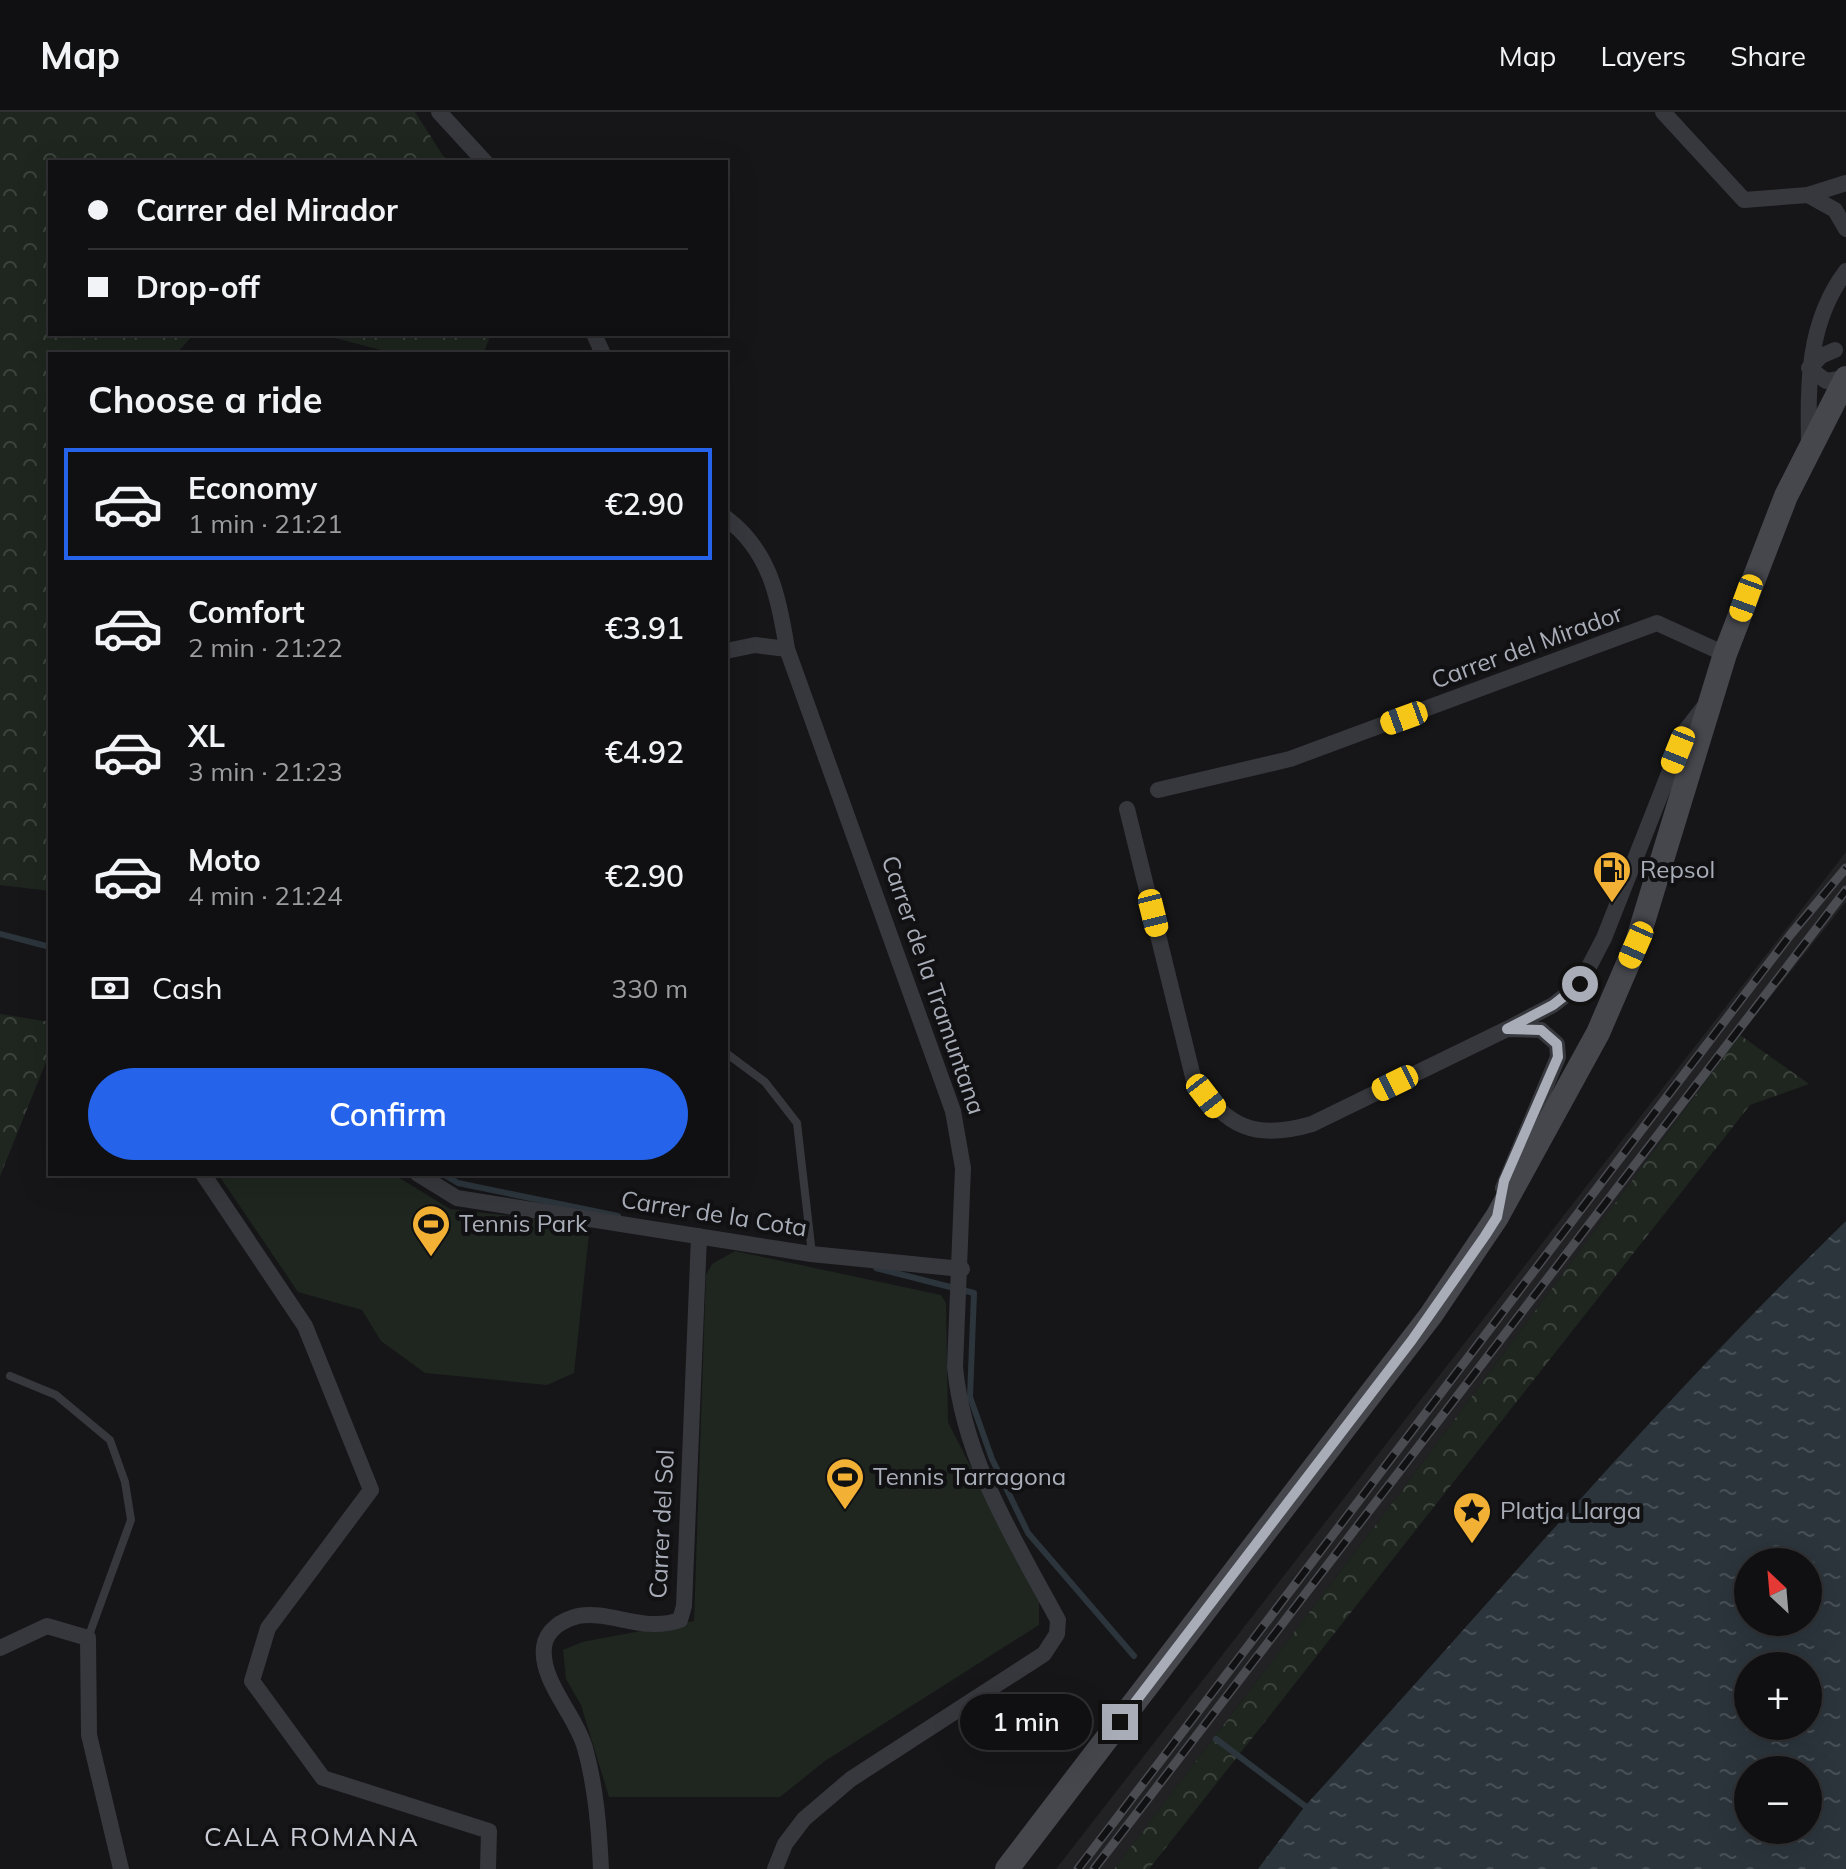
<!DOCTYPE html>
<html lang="en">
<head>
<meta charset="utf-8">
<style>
  body { margin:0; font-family:Mulish,sans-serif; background:#19191b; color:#f1f3f6; height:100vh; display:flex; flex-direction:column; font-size:30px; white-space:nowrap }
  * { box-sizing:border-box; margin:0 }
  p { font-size:26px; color:#9c9d9f }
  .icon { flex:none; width:44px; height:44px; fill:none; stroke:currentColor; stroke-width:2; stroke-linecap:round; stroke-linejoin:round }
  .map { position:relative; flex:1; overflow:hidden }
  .drawer { position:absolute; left:48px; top:240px; width:680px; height:824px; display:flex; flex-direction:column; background:#101012; border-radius:0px; box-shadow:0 8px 32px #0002,0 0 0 2px #303032 }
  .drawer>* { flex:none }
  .guide { position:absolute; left:48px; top:48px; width:680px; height:176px; border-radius:0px; box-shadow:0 8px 32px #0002,0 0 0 2px #303032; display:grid; align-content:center; height:176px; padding:0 40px; background:#101012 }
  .needle { width:52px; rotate:334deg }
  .buttons { position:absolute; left:1734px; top:1436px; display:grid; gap:16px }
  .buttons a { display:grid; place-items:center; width:88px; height:88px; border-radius:50%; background:#101012; box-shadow:0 8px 32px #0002,0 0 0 2px #303032; font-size:40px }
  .end { position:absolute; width:36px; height:36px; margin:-18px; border:10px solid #a8adb8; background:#111; box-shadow:0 0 0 4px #111 }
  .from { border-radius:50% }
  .bubble { position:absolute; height:56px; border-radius:28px; background:#101012; box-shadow:0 8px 32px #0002,0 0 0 2px #303032; font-size:26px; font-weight:600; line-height:56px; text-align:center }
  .car { position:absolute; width:24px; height:48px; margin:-24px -12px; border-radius:10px; box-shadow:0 0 6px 2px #0007; background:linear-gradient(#f5c518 24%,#345 0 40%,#f5c518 0 76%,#345 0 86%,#f5c518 0) }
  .guide b { display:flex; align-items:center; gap:28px; height:76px; font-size:30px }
  .guide b+b { border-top:2px solid #303032 }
  .guide i { width:20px; height:20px; background:#f1f3f6 }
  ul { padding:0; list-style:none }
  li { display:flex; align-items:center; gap:24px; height:112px; margin:0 16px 12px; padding:0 24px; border:4px solid transparent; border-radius:0px }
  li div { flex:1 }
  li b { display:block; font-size:30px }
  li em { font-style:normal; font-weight:600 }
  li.selected { border-color:#2563eb }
  li>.icon { width:72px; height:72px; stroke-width:1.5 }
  h2 { padding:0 40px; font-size:36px; line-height:96px }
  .pay { display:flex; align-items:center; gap:20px; height:88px; padding:0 40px; font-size:30px }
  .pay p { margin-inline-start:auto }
  .primary-button { display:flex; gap:16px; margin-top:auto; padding:16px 40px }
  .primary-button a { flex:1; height:92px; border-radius:48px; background:#2563eb; color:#fff; font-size:32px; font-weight:600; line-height:92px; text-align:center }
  header { display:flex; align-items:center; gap:48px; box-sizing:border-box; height:112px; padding:0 40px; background:#101012; border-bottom:2px solid #303032 }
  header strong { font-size:38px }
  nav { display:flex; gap:44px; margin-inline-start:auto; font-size:28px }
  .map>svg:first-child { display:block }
</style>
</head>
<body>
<header>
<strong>Map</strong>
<nav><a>Map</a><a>Layers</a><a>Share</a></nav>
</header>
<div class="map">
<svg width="1846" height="1757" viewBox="0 0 1846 1757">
  <defs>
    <pattern id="forest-crowns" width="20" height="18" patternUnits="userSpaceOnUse" patternTransform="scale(2)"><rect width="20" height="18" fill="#1e261f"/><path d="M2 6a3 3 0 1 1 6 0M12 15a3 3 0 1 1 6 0" fill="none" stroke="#3c433d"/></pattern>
    <pattern id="water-ripples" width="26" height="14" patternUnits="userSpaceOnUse" patternTransform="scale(2)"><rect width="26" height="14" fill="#2c353c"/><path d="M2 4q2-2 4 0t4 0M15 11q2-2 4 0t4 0" fill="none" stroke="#485056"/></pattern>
  </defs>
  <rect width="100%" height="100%" fill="#161618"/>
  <path fill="#222225" d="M1846,740V790L1740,923L1403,1377L1114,1757H1056Z"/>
  <path fill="#1e261f" d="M218,1062H393L450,1097L590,1113L574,1261L547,1273L425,1261L381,1229L362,1198L298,1180Z
    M735,1139L941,1183L946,1191L948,1310L1039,1489V1513L825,1649L780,1685H609L581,1593L566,1567L563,1538L582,1530L694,1509L706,1163L712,1152Z"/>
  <path fill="url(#forest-crowns)" d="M0,0H415L447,50H50V222H194L176,242H50V779L0,773Z
    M320,222H491L483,242H396Z
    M0,902L50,910V940L0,1064Z
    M1740,923L1809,972L1750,993L1149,1757H1114L1403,1377Z"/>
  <path fill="url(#water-ripples)" fill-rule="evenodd" d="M1846,1109V1757H1258L1305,1694C1484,1498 1655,1294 1846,1109ZM1748,1450H1808V1510H1748ZM1748,1554H1808V1614H1748ZM1748,1658H1808V1718H1748Z"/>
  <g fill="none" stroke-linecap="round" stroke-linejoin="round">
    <path stroke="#2c353c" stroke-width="6" d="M0,822L50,835
      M443,1062L458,1071L618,1104
      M876,1156L974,1181L970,1285L992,1347L1028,1421L1134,1544
      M1216,1627L1305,1694"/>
    <path stroke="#37383d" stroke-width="8" d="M726,941L765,970L797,1011L812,1142
      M10,1264L56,1283L110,1328L125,1370L131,1408L88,1526"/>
    <path stroke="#37383d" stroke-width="16" d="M439,0L485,50
      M1663,0L1744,88L1808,83L1846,71
      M1808,83L1835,98L1846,117
      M594,222L603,242
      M1835,238L1821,244L1809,256L1826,269L1846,266
      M1809,333C1808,271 1807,211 1846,159
      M726,406C770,439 779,486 787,537L953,999L963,1056L955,1255C964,1348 1014,1427 1058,1508L1057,1522L1044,1542L851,1667L804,1707L785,1732L775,1757
      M726,539L755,533L787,537
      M1158,678L1290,647L1657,511L1725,542
      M1127,697L1194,969C1229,1015 1254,1029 1312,1012L1507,917L1553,893L1580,872L1604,826L1686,618L1704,595
      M203,1062L305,1214L371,1378L268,1516L252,1569L323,1666L489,1719L488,1757
      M418,1062L457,1086L811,1142L962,1157
      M1503,1076L1558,945L1557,932L1541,918L1509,917
      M0,1536L47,1514L88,1526L89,1623L121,1757
      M601,1757C599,1716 596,1676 585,1636C576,1603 540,1569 544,1535C546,1518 562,1508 578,1504C610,1498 643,1521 680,1508L684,1494L699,1124"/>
    <path stroke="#45474d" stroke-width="24" d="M1007,1757L1431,1203L1497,1105L1598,921L1636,833L1725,542L1786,384L1846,266"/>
    <defs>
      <path id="rail" d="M1078,1757L1791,822L1846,756
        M1094,1757L1846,778"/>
    </defs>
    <use href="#rail" stroke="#4a4c52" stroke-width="9"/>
    <use href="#rail" stroke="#111113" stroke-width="6" stroke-dasharray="18" stroke-linecap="butt"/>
  </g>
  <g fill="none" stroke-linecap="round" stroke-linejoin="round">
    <path stroke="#a8adb8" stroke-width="10" d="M1120,1610L1412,1228L1485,1124L1497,1105L1504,1069L1558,945L1557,932L1541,918L1507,917L1553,893L1580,872"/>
  </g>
  <defs>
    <symbol id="fuel-pin" viewBox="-11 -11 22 30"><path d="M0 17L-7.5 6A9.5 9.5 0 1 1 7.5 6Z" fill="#f2b134" stroke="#111113"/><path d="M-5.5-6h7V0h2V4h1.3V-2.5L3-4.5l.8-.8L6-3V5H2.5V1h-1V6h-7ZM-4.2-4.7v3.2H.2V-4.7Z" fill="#111"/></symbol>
    <symbol id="stadium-pin" viewBox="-11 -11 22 30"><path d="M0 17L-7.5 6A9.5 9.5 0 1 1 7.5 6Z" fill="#f2b134" stroke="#111113"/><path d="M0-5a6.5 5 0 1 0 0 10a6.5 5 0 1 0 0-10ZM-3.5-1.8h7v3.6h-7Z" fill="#111"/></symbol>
    <symbol id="sight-pin" viewBox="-11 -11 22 30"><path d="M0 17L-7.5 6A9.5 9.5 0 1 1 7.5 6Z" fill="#f2b134" stroke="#111113"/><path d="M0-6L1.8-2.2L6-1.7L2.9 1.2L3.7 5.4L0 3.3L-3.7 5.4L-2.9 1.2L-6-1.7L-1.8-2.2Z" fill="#111"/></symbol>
  </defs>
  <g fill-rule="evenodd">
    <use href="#fuel-pin" x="1590" y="736" width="44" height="60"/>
    <use href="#stadium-pin" x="409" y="1090" width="44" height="60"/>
    <use href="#stadium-pin" x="823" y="1343" width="44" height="60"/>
    <use href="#sight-pin" x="1450" y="1377" width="44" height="60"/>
  </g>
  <g text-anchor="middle" stroke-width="8" stroke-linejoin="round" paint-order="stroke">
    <g font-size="24" fill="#a8adb8" stroke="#111113">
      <text transform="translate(1527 535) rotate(-20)" y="8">Carrer del Mirador</text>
      <text transform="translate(933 873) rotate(71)" y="8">Carrer de la Tramuntana</text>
      <text transform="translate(714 1102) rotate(9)" y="8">Carrer de la Cota</text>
      <text transform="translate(662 1412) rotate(-87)" y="8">Carrer del Sol</text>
    </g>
    <g font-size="24" fill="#a8adb8" stroke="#111113" text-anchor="start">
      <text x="1640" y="766">Repsol</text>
      <text x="459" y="1120">Tennis Park</text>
      <text x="873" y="1373">Tennis Tarragona</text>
      <text x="1500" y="1407">Platja Llarga</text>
    </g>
    <g font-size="26" letter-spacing="2" fill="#c9ccd4" stroke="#111113">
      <text x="312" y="1734">CALA ROMANA</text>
    </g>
  </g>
</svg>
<div class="buttons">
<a><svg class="needle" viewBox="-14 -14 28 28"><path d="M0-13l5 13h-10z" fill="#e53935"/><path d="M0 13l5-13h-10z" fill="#9c9d9f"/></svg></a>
<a>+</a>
<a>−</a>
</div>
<i class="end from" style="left:1580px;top:872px"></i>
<i class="end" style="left:1120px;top:1610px"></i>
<div class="bubble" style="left:960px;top:1582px;width:132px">1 min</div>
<i class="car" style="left:1746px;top:486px;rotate:200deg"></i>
<i class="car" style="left:1404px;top:606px;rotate:250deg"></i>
<i class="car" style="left:1678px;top:638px;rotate:202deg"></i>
<i class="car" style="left:1153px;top:801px;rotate:166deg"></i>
<i class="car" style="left:1636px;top:833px;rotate:204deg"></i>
<i class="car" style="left:1395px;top:971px;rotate:244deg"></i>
<i class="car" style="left:1206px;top:984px;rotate:142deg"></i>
<div class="guide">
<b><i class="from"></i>Carrer del Mirador</b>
<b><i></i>Drop-off</b>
</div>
<section class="drawer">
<h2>Choose a ride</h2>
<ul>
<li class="selected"><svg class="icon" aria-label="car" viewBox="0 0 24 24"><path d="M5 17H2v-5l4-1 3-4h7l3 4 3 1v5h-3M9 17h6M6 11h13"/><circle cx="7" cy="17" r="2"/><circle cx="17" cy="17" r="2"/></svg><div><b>Economy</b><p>1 min · 21:21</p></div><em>€2.90</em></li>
<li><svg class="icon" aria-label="car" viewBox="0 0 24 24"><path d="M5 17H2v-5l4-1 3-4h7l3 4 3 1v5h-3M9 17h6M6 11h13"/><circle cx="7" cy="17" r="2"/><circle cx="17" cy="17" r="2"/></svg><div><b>Comfort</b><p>2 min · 21:22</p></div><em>€3.91</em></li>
<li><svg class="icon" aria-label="car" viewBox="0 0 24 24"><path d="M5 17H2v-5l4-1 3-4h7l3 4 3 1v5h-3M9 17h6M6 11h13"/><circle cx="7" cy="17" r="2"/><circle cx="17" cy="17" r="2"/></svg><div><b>XL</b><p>3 min · 21:23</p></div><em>€4.92</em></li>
<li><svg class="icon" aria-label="car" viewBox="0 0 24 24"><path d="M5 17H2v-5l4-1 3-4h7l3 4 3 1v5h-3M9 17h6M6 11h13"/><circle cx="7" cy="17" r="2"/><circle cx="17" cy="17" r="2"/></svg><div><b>Moto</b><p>4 min · 21:24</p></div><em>€2.90</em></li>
</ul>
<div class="pay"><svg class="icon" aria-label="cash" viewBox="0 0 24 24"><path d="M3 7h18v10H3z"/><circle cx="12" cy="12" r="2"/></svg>Cash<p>330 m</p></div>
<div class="primary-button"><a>Confirm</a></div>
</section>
</div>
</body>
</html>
